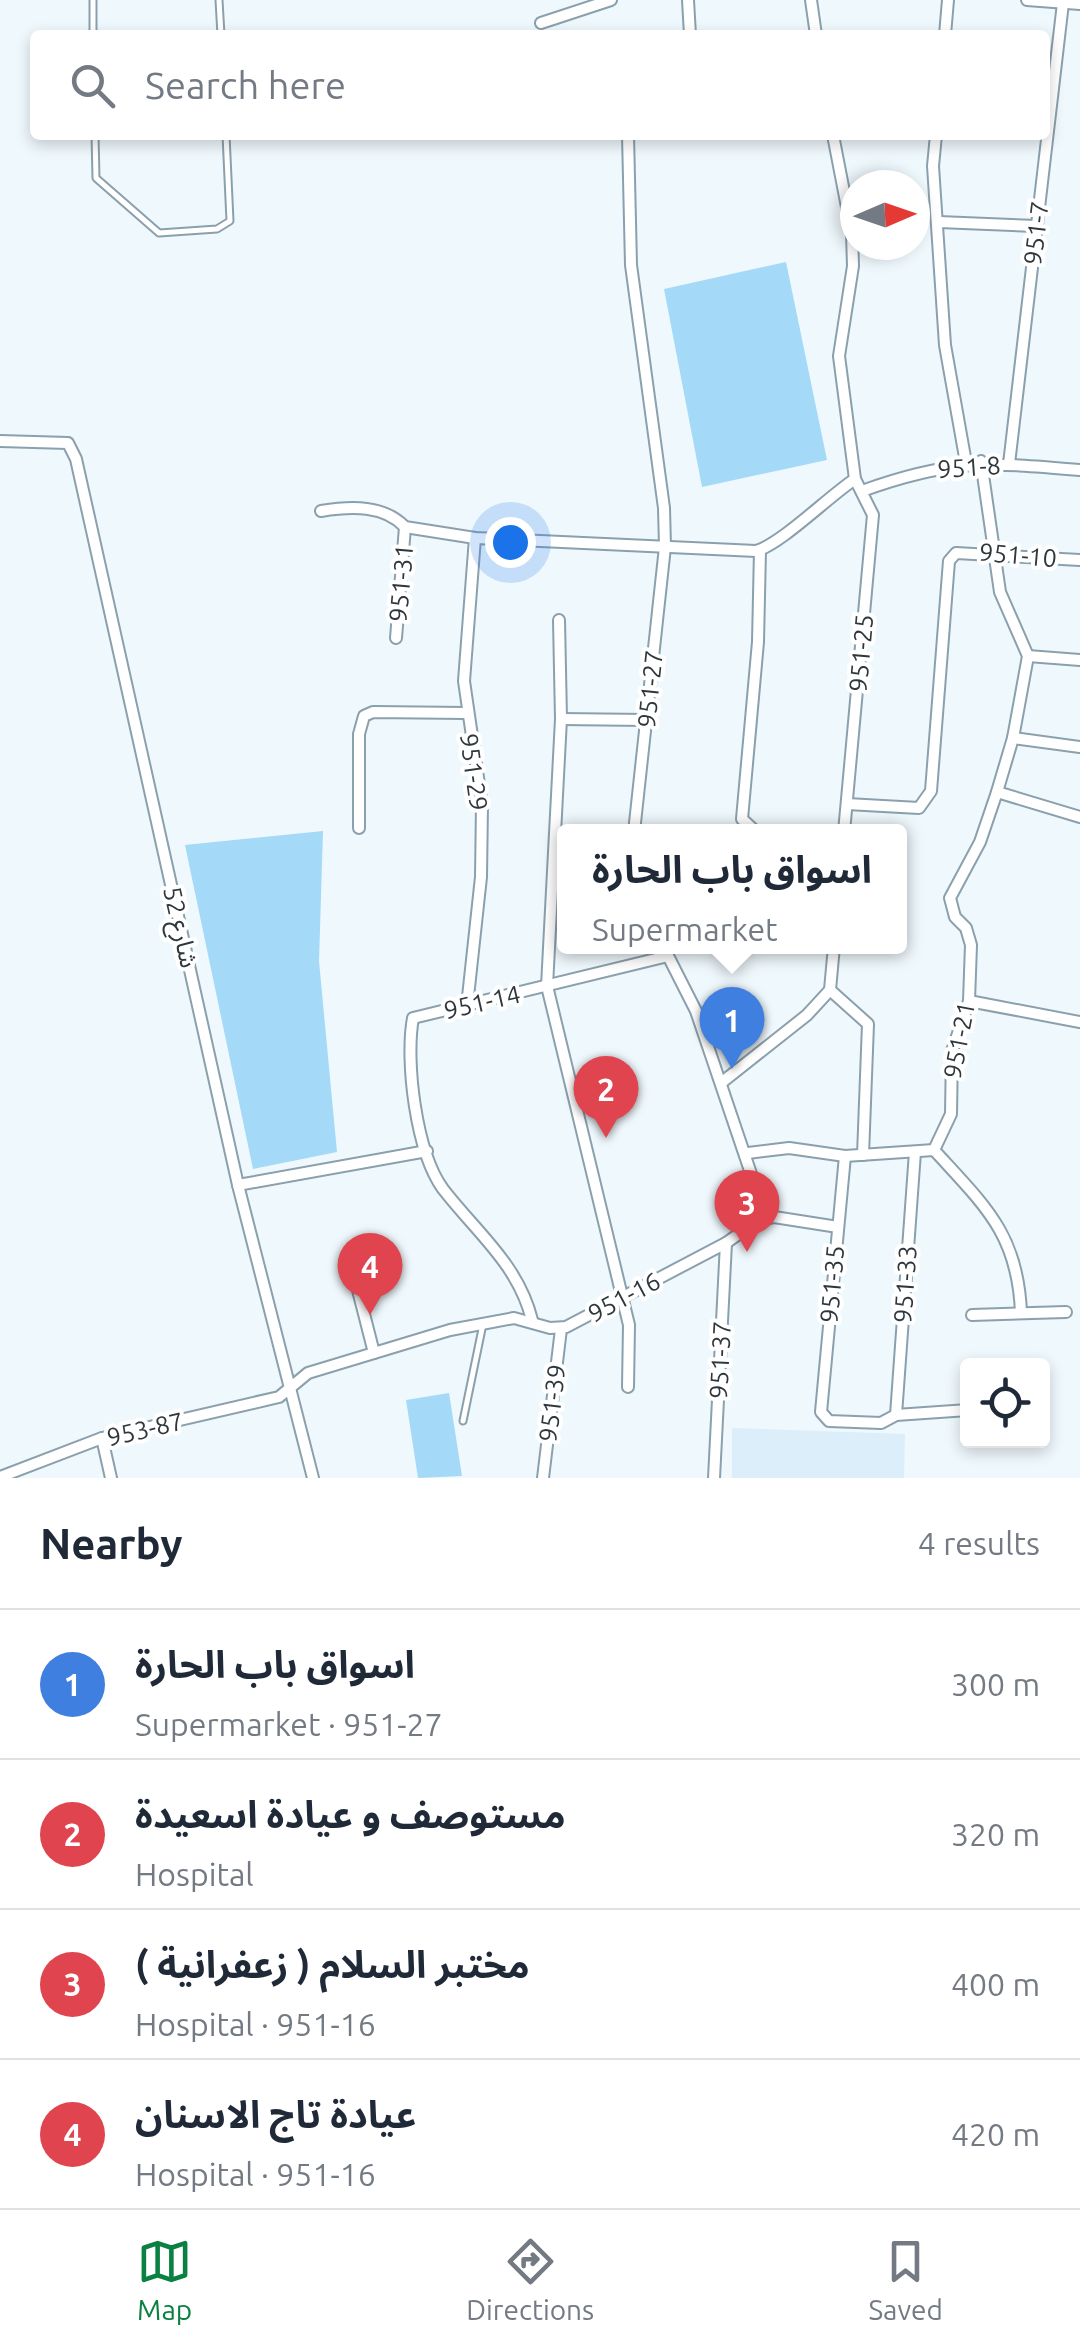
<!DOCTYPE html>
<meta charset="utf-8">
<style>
body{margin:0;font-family:Ubuntu,"Noto Sans Arabic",sans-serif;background:#f2f2f3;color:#1f2937}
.controls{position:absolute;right:30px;bottom:30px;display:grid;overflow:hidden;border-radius:10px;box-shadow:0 5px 15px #0003}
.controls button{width:90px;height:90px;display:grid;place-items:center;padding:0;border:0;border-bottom:2px solid #e0e1e3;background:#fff;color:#1f2937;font:50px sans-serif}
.compass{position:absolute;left:840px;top:170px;width:90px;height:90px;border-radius:50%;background:#fff;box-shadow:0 5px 15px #0003;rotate:88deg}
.you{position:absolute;left:510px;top:542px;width:35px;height:35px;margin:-25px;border:8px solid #fff;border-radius:50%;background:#1a73e8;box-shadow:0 0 0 15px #1a73e833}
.badge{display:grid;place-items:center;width:65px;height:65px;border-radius:50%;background:#0b8043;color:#fff;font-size:32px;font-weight:700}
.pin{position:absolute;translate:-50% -82px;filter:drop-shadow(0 2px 5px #0008)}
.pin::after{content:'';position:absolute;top:52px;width:35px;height:30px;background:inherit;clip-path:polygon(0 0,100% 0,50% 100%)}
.popup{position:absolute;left:557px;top:824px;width:350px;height:130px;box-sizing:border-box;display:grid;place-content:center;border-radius:10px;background:#fff;filter:drop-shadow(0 2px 8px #0005);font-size:32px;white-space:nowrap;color:#747a83}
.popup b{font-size:38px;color:#1f2937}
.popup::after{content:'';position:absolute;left:50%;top:100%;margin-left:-20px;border:20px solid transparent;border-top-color:#fff}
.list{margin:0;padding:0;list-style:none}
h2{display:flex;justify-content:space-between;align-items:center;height:130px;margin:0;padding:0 40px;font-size:42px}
h2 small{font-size:32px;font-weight:400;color:#747a83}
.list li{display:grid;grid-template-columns:65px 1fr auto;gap:30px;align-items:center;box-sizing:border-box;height:150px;padding:0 40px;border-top:2px solid #e0e1e3}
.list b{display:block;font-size:38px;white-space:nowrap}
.list p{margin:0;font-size:32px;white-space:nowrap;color:#747a83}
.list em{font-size:32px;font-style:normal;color:#747a83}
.icon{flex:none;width:55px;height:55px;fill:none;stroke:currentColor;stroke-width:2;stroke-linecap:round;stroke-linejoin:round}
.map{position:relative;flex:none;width:1080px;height:1478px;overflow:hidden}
.search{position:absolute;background:#fff;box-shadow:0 5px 15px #0003;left:30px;right:30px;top:30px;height:110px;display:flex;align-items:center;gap:25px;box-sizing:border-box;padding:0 35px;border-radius:10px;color:#747a83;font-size:38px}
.sheet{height:730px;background:#fff}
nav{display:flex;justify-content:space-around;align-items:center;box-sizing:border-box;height:140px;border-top:2px solid #e0e1e3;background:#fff;font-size:28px;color:#747a83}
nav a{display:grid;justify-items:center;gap:5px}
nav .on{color:#0b8043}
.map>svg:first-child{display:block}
.built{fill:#dceef9}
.green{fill:#a4d9f8}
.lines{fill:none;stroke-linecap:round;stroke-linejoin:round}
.service-casing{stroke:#8ba0ad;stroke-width:9}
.minor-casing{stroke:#8ba0ad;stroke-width:14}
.service{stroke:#fff;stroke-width:5}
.minor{stroke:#fff;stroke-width:10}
.labels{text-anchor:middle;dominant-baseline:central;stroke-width:8;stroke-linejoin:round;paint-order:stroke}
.street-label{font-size:25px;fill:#2e373c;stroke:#fff}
</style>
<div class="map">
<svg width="1080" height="1478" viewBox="0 0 1080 1478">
<rect width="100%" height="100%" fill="#eff8fd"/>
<!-- built -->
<polygon class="built" points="732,1428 905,1434 904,1478 732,1478"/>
<!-- green -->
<g class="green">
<polygon points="786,262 827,460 702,487 664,289"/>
<polygon points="323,831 319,961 337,1152 253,1169 185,845"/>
<polygon points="449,1393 462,1476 418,1478 406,1400"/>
</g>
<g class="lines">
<defs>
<g id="service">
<polyline points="93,0 93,35"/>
<polyline points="219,0 221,35"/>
<polyline points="95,135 96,178 159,233 217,229 230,221 226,135"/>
<polyline points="463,1421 483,1324"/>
</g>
<g id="minor">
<polyline points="688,0 690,35"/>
<polyline points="811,0 816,35"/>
<polyline points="1027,0 1080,4"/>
<polyline points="541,23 611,0"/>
<polyline points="945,35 948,0"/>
<polyline points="628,135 631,265 664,508 665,547 634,832"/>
<polyline points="833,135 852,233 853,266 839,356 855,479 873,515 844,832"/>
<polyline points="936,135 933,166 945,345 966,463"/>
<polyline points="939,222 1037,226"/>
<polyline points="0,441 68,443 76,459 238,1185 313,1478"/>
<polyline points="1009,464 1063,3"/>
<path d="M862,491C950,459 988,462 1080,470"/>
<path d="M321,511C352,506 384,505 405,527L475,538L756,551C781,544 828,497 855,479"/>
<polyline points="559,620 561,719 547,986 629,1325 628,1387"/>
<polyline points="396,638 405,527"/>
<polyline points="1028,656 1080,660"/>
<polyline points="561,719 646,720"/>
<polyline points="1013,738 1080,747"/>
<polyline points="997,792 1080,817"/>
<polyline points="847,804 919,808 931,791 949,561 956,553 1080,560"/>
<polyline points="359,828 359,734 364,716 373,712 465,713"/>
<polyline points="756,832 742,819 758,642 760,550"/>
<polyline points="663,946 696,1011 766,1218"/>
<polyline points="834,946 830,990 868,1024 863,1155"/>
<polyline points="969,1001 1080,1022"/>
<polyline points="467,1006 481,877 482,805 464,681 475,538"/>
<polyline points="721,1083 807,1015 830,990"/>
<polyline points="934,1150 951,1114 952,1051 969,1001 971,945 966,928 955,917 950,898 980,842 997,792 1013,738 1028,656 1000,592 981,461"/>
<path d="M934,1150C985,1206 1018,1234 1021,1313"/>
<polyline points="748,1153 789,1148 845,1156 934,1150"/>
<polyline points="845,1156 821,1412 829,1421 881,1423 896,1415 968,1410"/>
<polyline points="238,1185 427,1151"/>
<polyline points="349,1255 374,1353"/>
<polyline points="972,1315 1066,1312"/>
<path d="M532,1320C518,1264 477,1233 443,1189C416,1152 405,1061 413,1018L668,956"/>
<polyline points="896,1415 915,1152"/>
<polyline points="102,1438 111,1478"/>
<polyline points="0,1477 102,1438 279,1397 308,1373 450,1330 514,1318 550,1328 566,1327 726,1243 757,1221 774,1217 838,1227"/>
<polyline points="543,1478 561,1329"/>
<polyline points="714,1478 726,1243"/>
</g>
</defs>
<!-- service casing -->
<use href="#service" class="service-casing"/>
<!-- minor casing -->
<use href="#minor" class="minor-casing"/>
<!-- service -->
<use href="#service" class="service"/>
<!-- minor -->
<use href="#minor" class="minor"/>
</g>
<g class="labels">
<!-- street labels -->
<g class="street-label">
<text transform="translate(1036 233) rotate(-83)">951-7</text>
<text transform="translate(969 467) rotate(-4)">951-8</text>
<text transform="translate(1018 555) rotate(5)">951-10</text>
<text transform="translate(401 583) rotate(-85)">951-31</text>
<text transform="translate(861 653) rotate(-85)">951-25</text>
<text transform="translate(650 689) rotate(-84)">951-27</text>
<text transform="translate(474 772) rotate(82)">951-29</text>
<text transform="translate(181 927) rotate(77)">شارع 52</text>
<text transform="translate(482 1002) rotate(-13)">951-14</text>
<text transform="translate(959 1040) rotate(-79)">951-21</text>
<text transform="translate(832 1284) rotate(-85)">951-35</text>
<text transform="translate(905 1284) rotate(-86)">951-33</text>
<text transform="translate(624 1297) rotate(-28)">951-16</text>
<text transform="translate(720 1360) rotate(-87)">951-37</text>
<text transform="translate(552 1403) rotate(-83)">951-39</text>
<text transform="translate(145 1429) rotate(-13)">953-87</text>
</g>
</g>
</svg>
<div class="controls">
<button><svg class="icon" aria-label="locate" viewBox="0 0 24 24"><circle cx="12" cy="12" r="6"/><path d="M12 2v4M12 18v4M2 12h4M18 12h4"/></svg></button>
</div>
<svg class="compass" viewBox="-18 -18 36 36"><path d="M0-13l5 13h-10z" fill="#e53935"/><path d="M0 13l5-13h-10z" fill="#747a83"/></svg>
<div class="you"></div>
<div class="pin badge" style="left:732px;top:1069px;background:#3f7fe0">1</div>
<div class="popup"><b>اسواق باب الحارة</b>Supermarket</div>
<div class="pin badge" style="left:606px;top:1138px;background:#e0444e">2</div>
<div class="pin badge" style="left:747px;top:1252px;background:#e0444e">3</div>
<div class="pin badge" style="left:370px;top:1315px;background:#e0444e">4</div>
<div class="search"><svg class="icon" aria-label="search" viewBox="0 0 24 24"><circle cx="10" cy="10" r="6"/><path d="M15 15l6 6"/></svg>Search here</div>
</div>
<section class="sheet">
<h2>Nearby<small>4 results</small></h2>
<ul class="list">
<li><span class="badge" style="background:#3f7fe0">1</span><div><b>اسواق باب الحارة</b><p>Supermarket · 951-27</p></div><em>300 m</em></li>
<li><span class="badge" style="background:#e0444e">2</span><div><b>مستوصف و عيادة اسعيدة</b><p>Hospital</p></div><em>320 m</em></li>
<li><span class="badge" style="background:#e0444e">3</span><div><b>مختبر السلام ( زعفرانية )</b><p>Hospital · 951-16</p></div><em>400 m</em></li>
<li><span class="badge" style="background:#e0444e">4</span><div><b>عيادة تاج الاسنان</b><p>Hospital · 951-16</p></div><em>420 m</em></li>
</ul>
</section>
<nav>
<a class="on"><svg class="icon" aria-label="map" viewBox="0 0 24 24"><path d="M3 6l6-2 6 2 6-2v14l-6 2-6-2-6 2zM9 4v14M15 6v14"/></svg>Map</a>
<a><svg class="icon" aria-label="directions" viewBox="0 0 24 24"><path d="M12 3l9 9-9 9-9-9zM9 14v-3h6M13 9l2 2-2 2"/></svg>Directions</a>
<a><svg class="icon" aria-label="saved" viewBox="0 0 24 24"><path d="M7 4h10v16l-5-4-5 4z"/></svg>Saved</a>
</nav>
